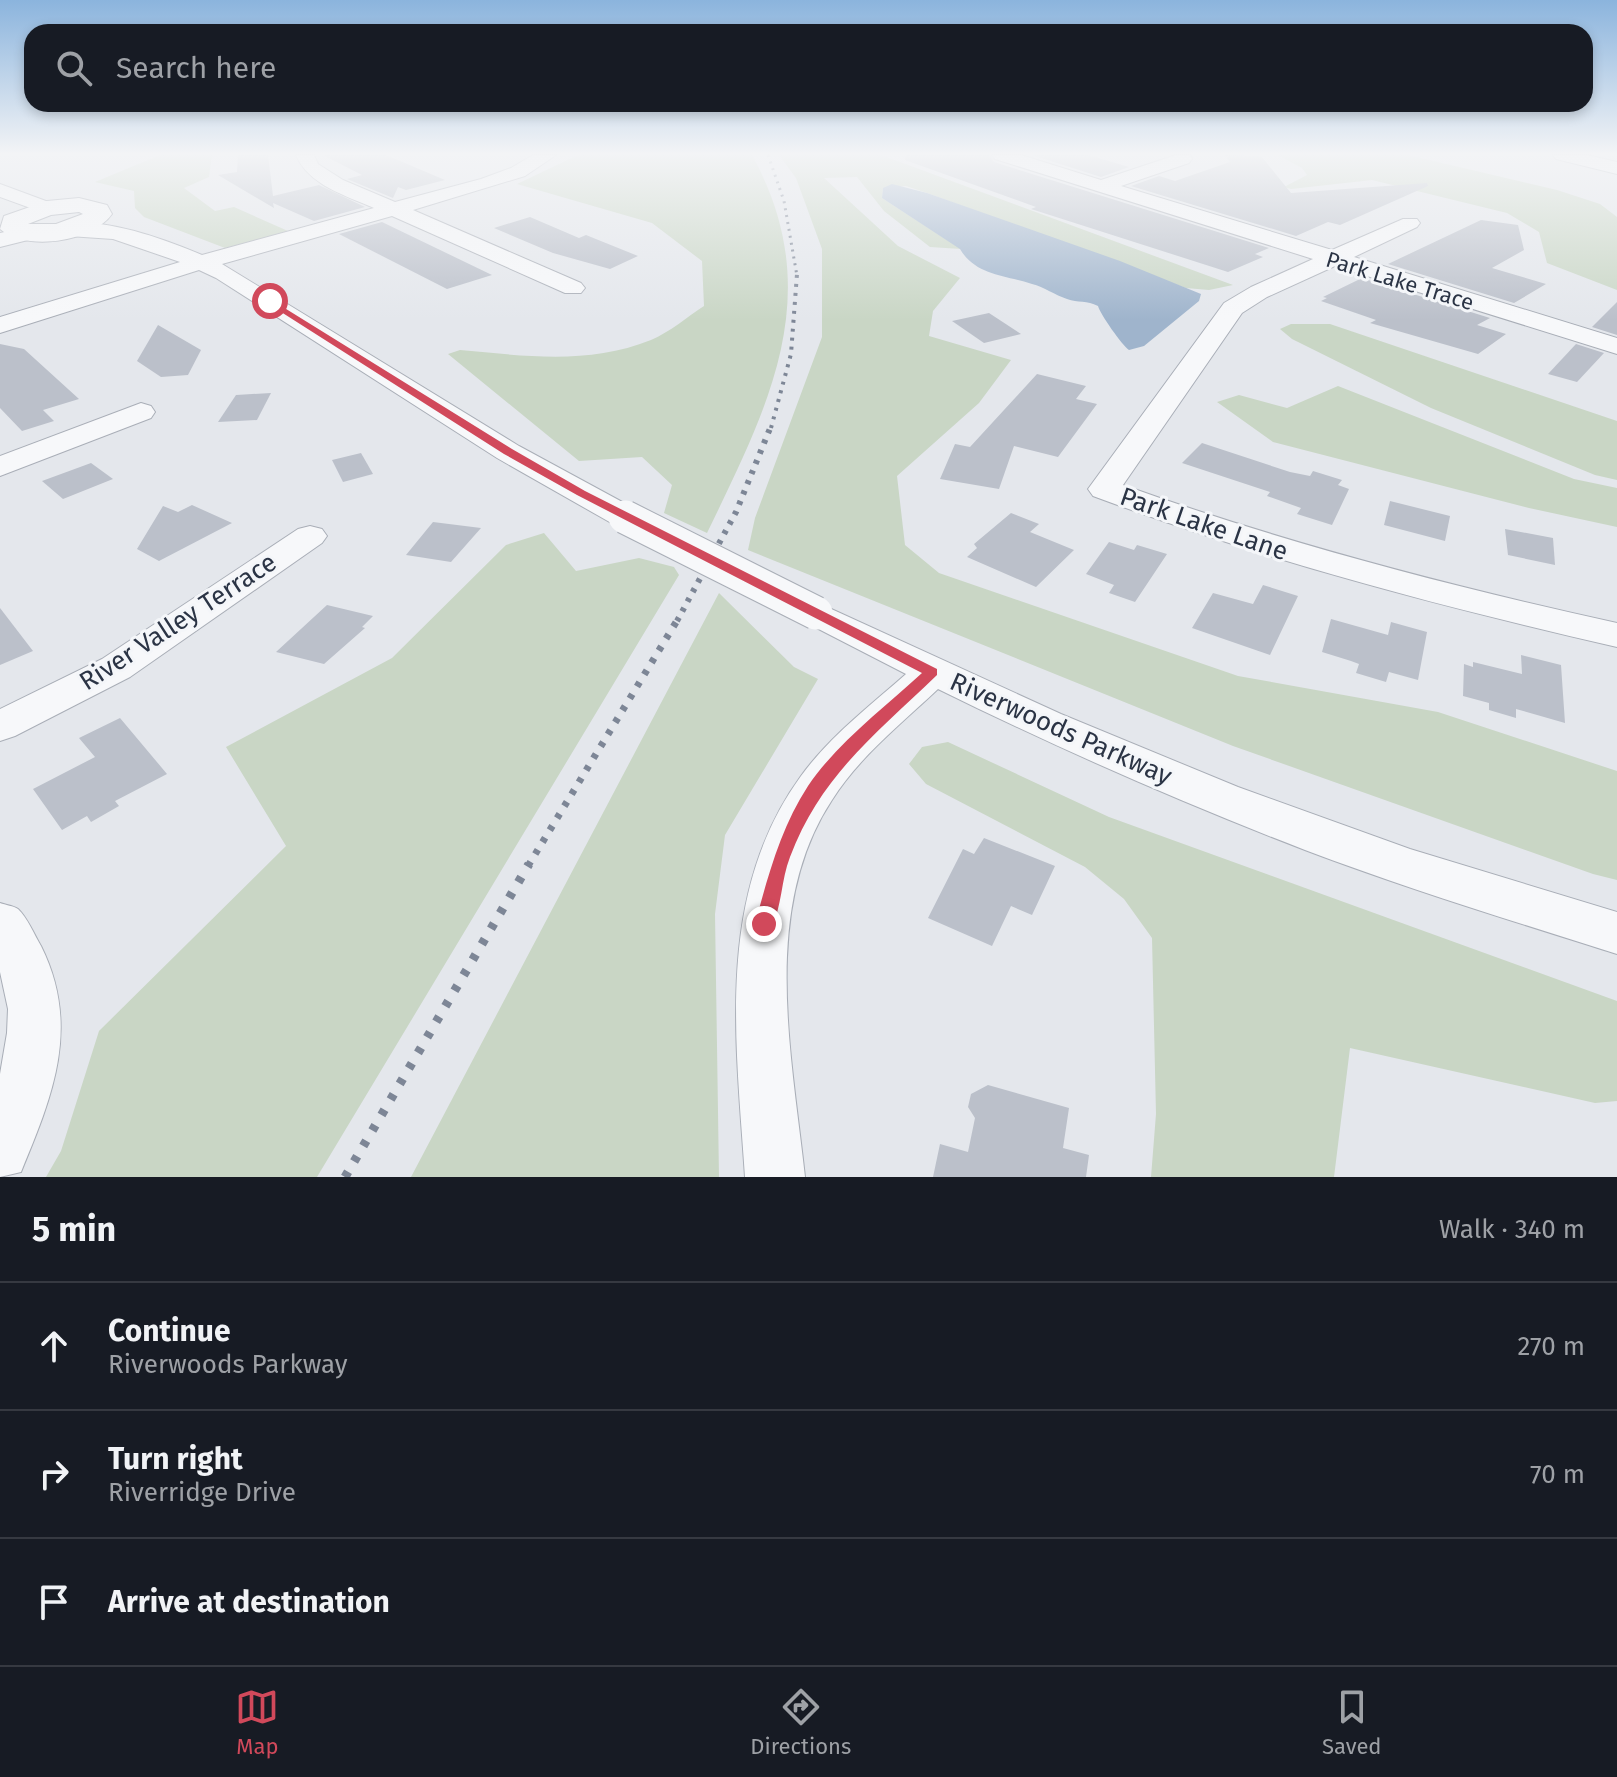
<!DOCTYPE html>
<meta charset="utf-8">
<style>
body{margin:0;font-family:"Fira Sans",sans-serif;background:#242831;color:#f1f3f6}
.stop{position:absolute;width:24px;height:24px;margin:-18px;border:6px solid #d1495b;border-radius:50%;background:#fff}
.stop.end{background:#d1495b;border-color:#fff;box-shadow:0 2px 8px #0008}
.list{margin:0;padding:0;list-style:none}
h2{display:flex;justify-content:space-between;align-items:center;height:104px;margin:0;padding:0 32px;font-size:34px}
h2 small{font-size:26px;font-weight:400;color:#9ea1a6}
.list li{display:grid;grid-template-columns:52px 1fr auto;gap:24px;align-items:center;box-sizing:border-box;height:128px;padding:0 32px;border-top:2px solid #363941}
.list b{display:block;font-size:30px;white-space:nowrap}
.list p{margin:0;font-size:26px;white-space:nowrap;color:#9ea1a6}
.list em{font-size:26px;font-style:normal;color:#9ea1a6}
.icon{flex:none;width:44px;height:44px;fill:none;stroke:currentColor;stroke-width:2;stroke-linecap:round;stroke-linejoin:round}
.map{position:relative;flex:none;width:1617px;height:1177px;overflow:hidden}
.search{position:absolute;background:#171b24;box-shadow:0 4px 12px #0003;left:24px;right:24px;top:24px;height:88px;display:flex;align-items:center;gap:20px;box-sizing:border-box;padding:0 28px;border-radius:24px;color:#9ea1a6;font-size:30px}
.sheet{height:488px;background:#171b24}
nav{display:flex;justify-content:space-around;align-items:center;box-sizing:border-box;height:112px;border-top:2px solid #363941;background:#171b24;font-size:22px;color:#9ea1a6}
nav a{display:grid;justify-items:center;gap:4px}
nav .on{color:#d1495b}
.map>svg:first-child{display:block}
.green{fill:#c9d6c5}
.water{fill:#9fb4cc}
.building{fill:#bbc0ca}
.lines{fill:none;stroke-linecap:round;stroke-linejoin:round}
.minor-casing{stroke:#a9aeb7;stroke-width:2}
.tertiary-casing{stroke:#a9aeb7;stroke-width:2}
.minor{fill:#f7f8fa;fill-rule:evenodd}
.tertiary{fill:#f7f8fa;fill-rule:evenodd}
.rail-far4{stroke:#7d8696;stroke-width:3;stroke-dasharray:2 5;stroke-linecap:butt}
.rail-far3{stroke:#7d8696;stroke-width:4;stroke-dasharray:3 6;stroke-linecap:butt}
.rail-far2{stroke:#7d8696;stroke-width:6;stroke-dasharray:4 7;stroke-linecap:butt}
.rail-far1{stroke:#7d8696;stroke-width:7;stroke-dasharray:5 9;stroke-linecap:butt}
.rail{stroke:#7d8696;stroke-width:9;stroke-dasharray:6 12;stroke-linecap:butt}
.minor-bridge-casing{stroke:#a9aeb7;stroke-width:35;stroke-linecap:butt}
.minor-bridge{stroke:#f7f8fa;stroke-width:33}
.route{fill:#d1495b}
.labels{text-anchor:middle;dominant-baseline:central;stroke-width:6;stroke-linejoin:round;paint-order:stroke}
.far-street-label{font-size:22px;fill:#2b3445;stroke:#f4f6f9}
.street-label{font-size:26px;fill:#2b3445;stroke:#f4f6f9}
</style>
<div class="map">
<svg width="1617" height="1177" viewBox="0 0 1617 1177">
<rect width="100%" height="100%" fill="#e4e7ec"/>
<!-- green -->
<g class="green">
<polygon points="160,155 212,155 209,177 184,188 215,211 234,207 288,231 225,248 144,217 135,208 134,191 95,182"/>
<path d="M578,155H752C828,293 769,405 707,533L664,513L672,485L642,457L579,461L448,354L460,350C526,356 589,365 651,340C670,332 687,317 704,306L702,261L652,223L517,184Z"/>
<polygon points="779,155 881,155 1233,285 1209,290 1186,288 927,193 906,186 883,188 882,198 961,249 930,247 884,211 857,177 824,178 898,246 960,278 933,311 929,336 1011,360 979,403 897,476 905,545 939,573 1238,676 1438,712 1617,771 1617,880 1593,874 1233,746 748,550 755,518 822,337 822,249 796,178"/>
<polygon points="1278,155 1408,155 1557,190 1600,204 1617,217 1617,290 1547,263 1539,232 1507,213 1372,180 1291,189 1284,187 1307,175 1302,168"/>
<polygon points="1291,324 1330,324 1617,421 1617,480 1595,475 1431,408 1292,339 1280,329"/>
<polygon points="1338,386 1574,479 1617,488 1617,527 1529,508 1273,442 1217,402 1239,395 1287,408"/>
<polygon points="544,533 576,571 639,558 674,567 679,575 317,1177 46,1177 61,1151 99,1031 286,846 226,747 392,658 506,545"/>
<polygon points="719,593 794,667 818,679 725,835 715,914 719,1177 411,1177"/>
<polygon points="948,742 1109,817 1617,1001 1617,1101 1595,1103 1350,1048 1334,1177 1151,1177 1156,1114 1152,938 1124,899 1085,867 926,784 909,764 922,747"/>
</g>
<!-- water -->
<path class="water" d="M892,184L927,193L1120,261L1201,294L1199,301L1144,346L1129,350C1122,345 1100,314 1098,306C1087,300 1078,303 1067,299C1055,295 1044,287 1032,284C1006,275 976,276 960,249L882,198L883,188Z"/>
<!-- building -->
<g class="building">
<polygon points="238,155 268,155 273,196 319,185 365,207 314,221 273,203 274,208 218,175 237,172"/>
<polygon points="323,155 386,155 445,180 406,190 398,187 393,198 347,179 362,175"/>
<polygon points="906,155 989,155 994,162 1269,248 1255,254 1263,257 1228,272 1031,209 1036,207 905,160"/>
<polygon points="1032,155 1088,155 1129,167 1101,177"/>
<polygon points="1225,155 1261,156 1291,193 1427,183 1428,186 1340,225 1328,222 1296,236 1131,186 1159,176 1175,181 1230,162"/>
<polygon points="530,217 579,238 586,235 638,256 610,269 553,253 494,228"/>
<polygon points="1481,220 1518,225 1524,250 1492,268 1546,284 1514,303 1388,264"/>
<polygon points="382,222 492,275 447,289 339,234"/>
<polygon points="1362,278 1490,318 1477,325 1506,334 1478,354 1370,323 1376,320 1321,301 1327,298 1323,297"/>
<polygon points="1617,302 1617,335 1592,327"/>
<polygon points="989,313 1021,334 984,343 952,321"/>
<polygon points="158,325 201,350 188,375 161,377 137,361"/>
<polygon points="0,344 24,349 79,399 43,410 54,421 22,431 0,408"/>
<polygon points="1576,344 1604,353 1577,382 1548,374"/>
<polygon points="1037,374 1086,386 1076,399 1097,404 1058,457 1014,446 999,489 940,479 955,444 970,447"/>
<polygon points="271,393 257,420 218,422 236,395"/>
<polygon points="1202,443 1290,472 1310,476 1313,471 1342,480 1338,485 1349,489 1332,525 1297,514 1301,508 1267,496 1270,492 1182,463"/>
<polygon points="361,453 373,474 343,482 332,460"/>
<polygon points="91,463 113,479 63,499 42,481"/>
<polygon points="1390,501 1450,516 1445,541 1384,525"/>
<polygon points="192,505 232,523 159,561 137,549 163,506 178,512"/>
<polygon points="1011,513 1039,524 1030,532 1074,550 1036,587 967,557 977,548 974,544"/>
<polygon points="433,522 481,528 451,562 406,555"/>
<polygon points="1505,529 1553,538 1555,565 1508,555"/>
<polygon points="1109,542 1134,550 1137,545 1167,554 1135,602 1109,593 1114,585 1086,574"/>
<polygon points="1263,585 1298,596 1270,655 1192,628 1213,593 1253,604"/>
<polygon points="327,605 373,616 362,627 365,628 324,664 276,652"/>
<polygon points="0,608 33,651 0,665"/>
<polygon points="1331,619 1388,635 1391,622 1427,632 1418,680 1389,672 1386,682 1356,673 1359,664 1351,661 1322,652"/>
<polygon points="1521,655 1561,665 1565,723 1516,709 1516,718 1489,710 1489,703 1463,696 1464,664 1473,667 1473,662 1522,674"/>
<polygon points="120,718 167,774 115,801 119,806 91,822 87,816 62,830 33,789 95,757 79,738"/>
<polygon points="984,838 1055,866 1032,915 1011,906 992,946 928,918 963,849 974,854"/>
<polygon points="988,1085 1069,1108 1063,1148 1089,1155 1086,1177 933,1177 940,1144 968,1152 975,1118 968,1107 971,1094"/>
</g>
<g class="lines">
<defs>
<g id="minor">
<path d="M296,155H314L318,164L343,180L395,202L481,179L511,168L533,155H556L525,176L413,210L581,283L585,288L581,293H565L392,216L222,264L519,446L637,510L642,517L637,524L625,527L613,524L497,458L216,278L199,270L0,333V317L180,262L113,239L54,235L51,230L54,225C98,215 162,238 202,255L374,208C347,196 308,185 296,155Z"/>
<path d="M992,155H1021L1101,180L1176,155H1190L1192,159L1189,163L1121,186L1332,250L1403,219H1417L1420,223L1417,227L1354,257L1617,338V354L1335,266L1267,297L1242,313L1123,485C1284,543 1449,586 1617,623V647C1439,606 1264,560 1093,496L1088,489L1224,303L1251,287L1313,259L995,159Z"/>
<polygon points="1553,155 1587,155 1617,162 1617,174 1556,159"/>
<polygon points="0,184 54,204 57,208 47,214 0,197"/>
<polygon points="32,226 40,227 43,232 40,237 0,247 0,233"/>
<polygon points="141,403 151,406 155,412 151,418 0,476 0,456"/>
<polygon points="310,526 322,529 327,536 322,543 130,677 15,736 0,741 0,709 102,659 298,529"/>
<path d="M816,602L1061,714L1238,787L1410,849L1617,912V954C1513,921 1408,889 1305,850C1180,802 1058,748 938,689C901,724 859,757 832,800C760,909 792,1056 805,1177H745C736,1040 715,894 801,776C830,736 870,706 906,674L803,621L797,613L803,605Z"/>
<path d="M0,903C5,905 14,906 18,909C27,917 35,936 41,946C81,1026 53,1095 21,1172L0,1177V1074L7,1033L8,1009L0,972Z"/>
</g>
<path id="tertiary" d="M79,198L107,205L112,214C92,242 26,252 0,229L4,216L47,201ZM79,212L83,214L56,224H28L51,215Z"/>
</defs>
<!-- minor casing -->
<use href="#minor" class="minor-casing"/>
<!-- tertiary casing -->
<use href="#tertiary" class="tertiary-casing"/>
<!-- minor -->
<use href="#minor" class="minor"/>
<!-- tertiary -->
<use href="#tertiary" class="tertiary"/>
<!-- rail-far4 -->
<polyline class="rail-far4" points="768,155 784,201 797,276"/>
<!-- rail-far3 -->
<polyline class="rail-far3" points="771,428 791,354 797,274"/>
<!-- rail-far2 -->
<polyline class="rail-far2" points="677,621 736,512 771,426"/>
<!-- rail-far1 -->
<polyline class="rail-far1" points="528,866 678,619"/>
<!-- rail -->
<polyline class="rail" points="345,1177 529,864"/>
<defs>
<polyline id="minor-bridge" points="625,517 816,613"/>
</defs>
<!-- minor-bridge casing -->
<use href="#minor-bridge" class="minor-bridge-casing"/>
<!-- minor-bridge -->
<use href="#minor-bridge" class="minor-bridge"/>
</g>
<!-- sky -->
<linearGradient id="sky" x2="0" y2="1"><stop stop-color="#8bb4dd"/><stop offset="0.48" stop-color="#f3f4f6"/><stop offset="1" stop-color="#f3f4f6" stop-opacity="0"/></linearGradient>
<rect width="1617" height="320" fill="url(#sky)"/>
<!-- route -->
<path class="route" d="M270,299L512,449L585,491L937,669V675C876,734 821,775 790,857C781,880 782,907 771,929L764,931L755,924C768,876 781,827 808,786C837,743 884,708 922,673L577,495L504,454L267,303Z"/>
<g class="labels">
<!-- far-street labels -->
<g class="far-street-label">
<text transform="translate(1400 281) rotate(17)">Park Lake Trace</text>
</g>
<!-- street labels -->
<g class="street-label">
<text transform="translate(1204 524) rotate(19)">Park Lake Lane</text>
<text transform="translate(178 622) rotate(-33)">River Valley Terrace</text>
<text transform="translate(1061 729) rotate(24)">Riverwoods Parkway</text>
</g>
</g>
</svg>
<div class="stop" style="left:270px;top:301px"></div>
<div class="stop end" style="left:764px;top:924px"></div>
<div class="search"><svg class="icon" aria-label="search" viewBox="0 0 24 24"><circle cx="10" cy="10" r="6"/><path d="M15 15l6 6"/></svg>Search here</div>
</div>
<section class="sheet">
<h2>5 min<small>Walk · 340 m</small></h2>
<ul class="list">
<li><svg class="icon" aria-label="ahead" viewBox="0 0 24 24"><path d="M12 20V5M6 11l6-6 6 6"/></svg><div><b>Continue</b><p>Riverwoods Parkway</p></div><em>270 m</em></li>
<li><svg class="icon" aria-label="right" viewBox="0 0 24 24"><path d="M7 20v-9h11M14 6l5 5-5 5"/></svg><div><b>Turn right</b><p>Riverridge Drive</p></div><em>70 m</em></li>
<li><svg class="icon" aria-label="arrive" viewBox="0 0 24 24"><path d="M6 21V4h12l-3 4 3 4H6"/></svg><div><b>Arrive at destination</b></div></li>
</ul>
</section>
<nav>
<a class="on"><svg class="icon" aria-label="map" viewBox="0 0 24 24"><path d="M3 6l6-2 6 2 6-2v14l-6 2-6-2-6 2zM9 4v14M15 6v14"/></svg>Map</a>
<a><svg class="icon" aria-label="directions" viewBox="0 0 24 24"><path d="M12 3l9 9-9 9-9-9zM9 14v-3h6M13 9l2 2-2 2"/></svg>Directions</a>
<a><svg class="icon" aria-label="saved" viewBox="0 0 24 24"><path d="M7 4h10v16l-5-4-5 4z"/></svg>Saved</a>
</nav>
